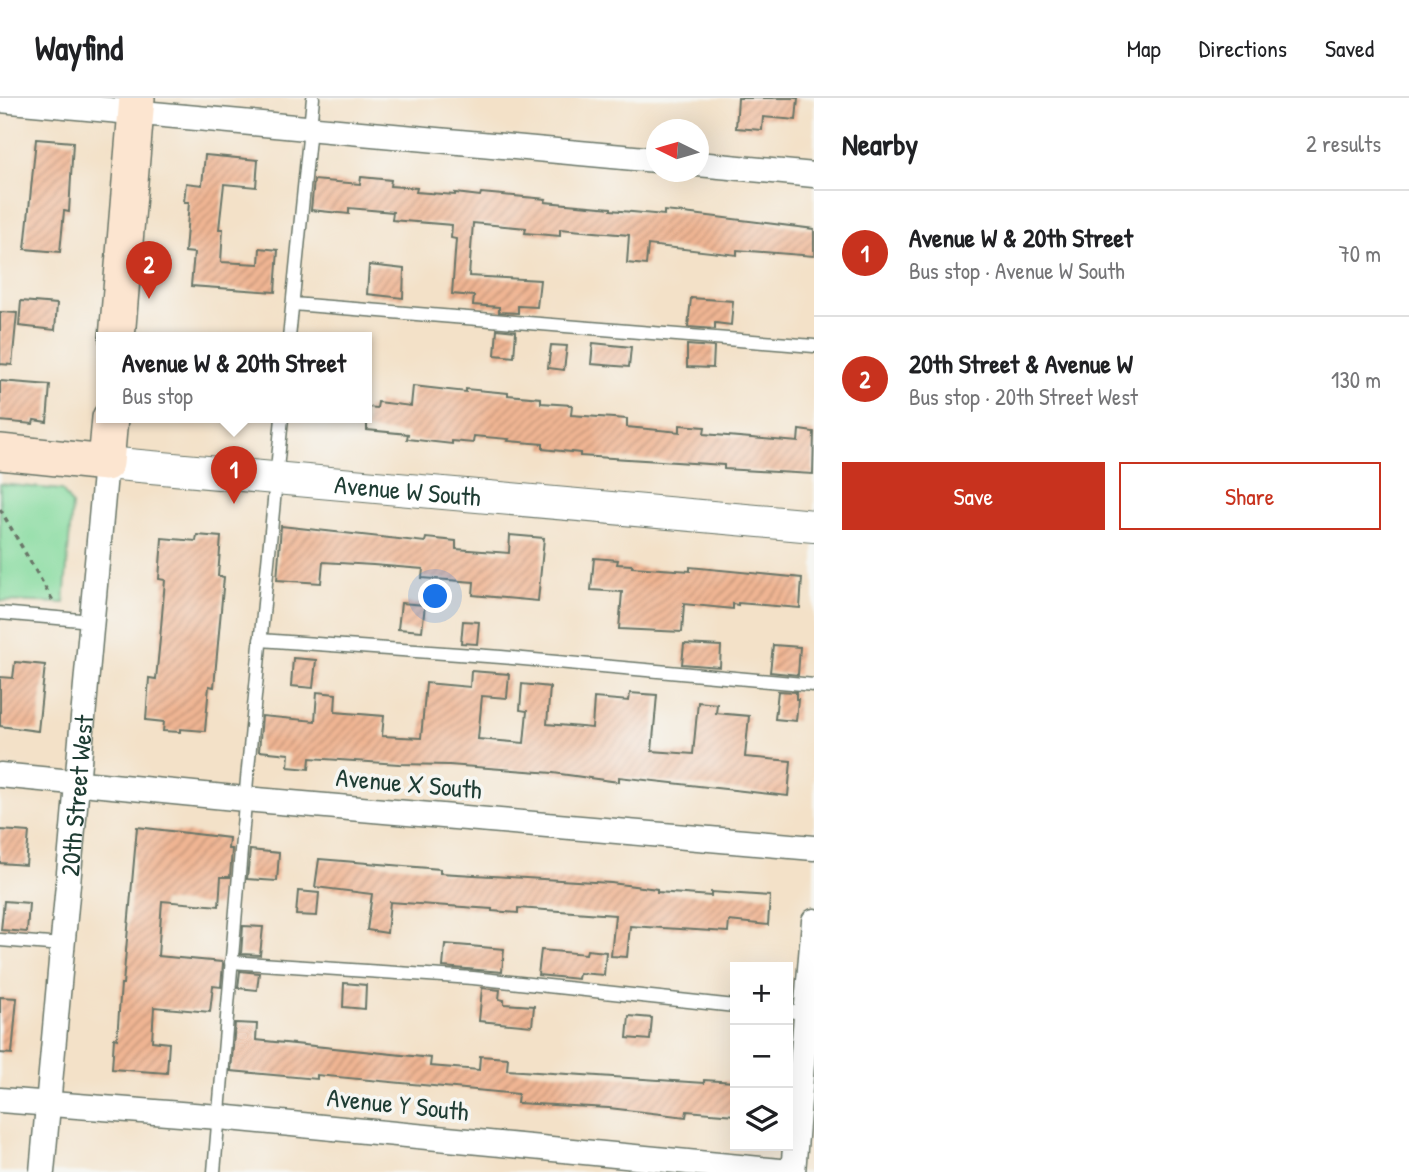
<!DOCTYPE html>
<meta charset="utf-8">
<style>
body{margin:0;font-family:"Patrick Hand",sans-serif;background:#f2f2f2;color:#202124}
.controls{position:absolute;right:21px;bottom:21px;display:grid;overflow:hidden;border-radius:0px;box-shadow:0 7px 28px #0002}
.controls button{width:63px;height:63px;display:grid;place-items:center;padding:0;border:0;border-bottom:2px solid #e0e0e0;background:#fff;color:#202124;font:35px sans-serif}
.compass{position:absolute;left:646px;top:21px;width:63px;height:63px;border-radius:50%;background:#fff;box-shadow:0 7px 28px #0002;rotate:275deg}
.you{position:absolute;left:436px;top:499px;width:24px;height:24px;margin:-18px;border:5px solid #fff;border-radius:50%;background:#1a73e8;box-shadow:0 0 0 10px #1a73e833}
.badge{display:grid;place-items:center;width:46px;height:46px;border-radius:50%;background:#c8321e;color:#fff;font-size:23px;font-weight:700}
.pin{position:absolute;translate:-50% -58px;filter:drop-shadow(0 2px 4px #0008)}
.pin::after{content:'';position:absolute;top:37px;width:24px;height:21px;background:inherit;clip-path:polygon(0 0,100% 0,50% 100%)}
.popup{position:absolute;left:96px;top:234px;width:276px;height:91px;box-sizing:border-box;display:grid;place-content:center;border-radius:0px;background:#fff;filter:drop-shadow(0 2px 5px #0005);font-size:23px;white-space:nowrap;color:#757577}
.popup b{font-size:26px;color:#202124}
.popup::after{content:'';position:absolute;left:50%;top:100%;margin-left:-14px;border:14px solid transparent;border-top-color:#fff}
.list{margin:0;padding:0;list-style:none}
h2{display:flex;justify-content:space-between;align-items:center;height:91px;margin:0;padding:0 28px;font-size:30px}
h2 small{font-size:23px;font-weight:400;color:#757577}
.list li{display:grid;grid-template-columns:46px 1fr auto;gap:21px;align-items:center;box-sizing:border-box;height:126px;padding:0 28px;border-top:2px solid #e0e0e0}
.list b{display:block;font-size:26px;white-space:nowrap}
.list p{margin:0;font-size:23px;white-space:nowrap;color:#757577}
.list em{font-size:23px;font-style:normal;color:#757577}
.actions{display:flex;gap:14px;padding:21px 28px}
.actions a{flex:1;padding:16px 0;border:2px solid #c8321e;border-radius:0px;text-align:center;font-size:24px;color:#c8321e}
.actions .main{background:#c8321e;color:#fff}
.icon{flex:none;width:38px;height:38px;fill:none;stroke:currentColor;stroke-width:2;stroke-linecap:round;stroke-linejoin:round}
.map{position:relative;flex:none;width:814px;height:1074px;overflow:hidden}
header{display:flex;align-items:center;gap:42px;box-sizing:border-box;height:98px;padding:0 35px;background:#fff;border-bottom:2px solid #e0e0e0}
header strong{font-size:33px}
nav{display:flex;gap:38px;margin-inline-start:auto;font-size:24px}
main{display:flex}
aside{flex:1;background:#fff}
.map>svg:first-child{display:block}
.grass{fill:#85da9e;stroke:#528c69;stroke-width:2}
.building{fill:url(#building-hatch)}
.lines{fill:none;stroke-linecap:round;stroke-linejoin:round}
.service-casing{stroke:#697668;stroke-width:15}
.minor-casing{stroke:#697668;stroke-width:27}
.tertiary-casing{stroke:#697668;stroke-width:34}
.secondary-casing{stroke:#697668;stroke-width:38}
.path{stroke:#697668;stroke-width:3.5;stroke-dasharray:5 5;stroke-linecap:butt}
.service{stroke:#fff;stroke-width:12}
.minor{stroke:#fff;stroke-width:24}
.tertiary{stroke:#fff;stroke-width:32}
.secondary{stroke:#fce5d0;stroke-width:35}
.labels{text-anchor:middle;dominant-baseline:central;stroke-width:7;stroke-linejoin:round;paint-order:stroke}
.street-label{font-size:26px;fill:#1f3d34;stroke:#f6f6f2}
</style>
<header>
<strong>Wayfind</strong>
<nav><a>Map</a><a>Directions</a><a>Saved</a></nav>
</header>
<main>
<div class="map">
<svg width="814" height="1074" viewBox="0 0 814 1074">
<defs>
<pattern id="building-hatch" width="6" height="6" patternUnits="userSpaceOnUse" patternTransform="scale(1.75)"><rect width="6" height="6" fill="#f0b593"/><path d="M-1 1l2-2M0 6l6-6M5 7l2-2" fill="none" stroke="#c29479"/></pattern>
</defs>
<rect width="100%" height="100%" fill="#f6f6f2"/>
<filter id="ink" filterUnits="userSpaceOnUse"><feTurbulence type="fractalNoise" baseFrequency=".0143" numOctaves="2"/><feDisplacementMap in="SourceGraphic" scale="14" xChannelSelector="R" yChannelSelector="G"/><feConvolveMatrix kernelMatrix="1 2 1 2 8 2 1 2 1" color-interpolation-filters="sRGB"/></filter>
<filter id="wash" filterUnits="userSpaceOnUse"><feTurbulence type="fractalNoise" baseFrequency=".00686" numOctaves="4" result="noise"/><feDisplacementMap in="SourceGraphic" scale="28" xChannelSelector="R" yChannelSelector="G"/><feGaussianBlur stdDeviation="1.57" result="paint"/><feColorMatrix in="noise" values="0 0 0 0 0 0 0 0 0 0 0 0 0 0 0 0 0 1.4 0 .05"/><feComposite in="paint" operator="in"/></filter>
<g filter="url(#wash)">
<rect width="100%" height="100%" fill="#f3e1c8"/>
<!-- grass -->
<polygon class="grass" points="0,386 62,392 72,407 64,505 0,503"/>
<g id="blocks">
<!-- building -->
<g class="building">
<polygon points="738,0 798,0 796,22 763,19 762,32 736,30"/>
<polygon points="36,41 73,44 69,114 64,113 60,154 25,151"/>
<polygon points="205,57 258,62 256,89 224,86 219,131 223,131 221,164 259,166 260,150 278,152 275,194 191,188 194,155 185,154 189,104 184,104 186,85 202,87"/>
<polygon points="361,79 391,82 390,88 417,90 416,94 455,97 455,95 480,98 481,95 503,97 546,101 545,104 611,110 611,112 664,117 664,113 684,115 814,131 814,158 737,152 737,157 648,147 646,167 627,165 629,137 560,131 560,138 525,135 526,130 473,125 469,178 540,182 537,209 518,208 518,215 499,214 499,209 473,207 474,198 452,196 456,141 451,140 452,127 392,122 393,114 349,110 349,116 311,112 314,82 360,86"/>
<polygon points="369,167 404,171 403,200 367,196"/>
<polygon points="691,200 733,203 731,227 715,225 715,231 688,229"/>
<polygon points="21,203 57,206 55,232 19,228"/>
<polygon points="0,214 17,215 12,267 0,266"/>
<polygon points="497,231 516,233 514,259 495,257"/>
<polygon points="593,245 631,249 629,269 591,266"/>
<polygon points="551,247 567,248 564,272 548,270"/>
<polygon points="687,247 714,249 713,270 687,269"/>
<polygon points="0,283 50,287 47,324 34,322 33,326 0,323"/>
<polygon points="413,288 466,294 466,291 508,295 508,297 541,300 541,305 572,307 571,317 627,321 627,329 680,334 680,327 705,329 704,336 798,344 799,332 814,334 813,376 724,371 724,367 580,358 580,355 543,351 543,346 508,343 509,341 474,338 473,345 452,343 452,346 407,341 408,336 367,332 367,309 377,310 378,304 411,308"/>
<polygon points="281,428 425,444 426,440 456,443 456,451 509,455 510,437 544,440 538,503 473,497 474,484 422,480 423,471 373,467 323,464 321,485 277,482"/>
<polygon points="197,437 221,439 218,478 224,479 214,589 209,588 205,633 180,631 180,634 163,633 164,624 146,622 149,580 156,581 160,541 165,482 159,481 162,440 196,443"/>
<polygon points="594,460 618,462 617,466 632,467 632,469 690,473 690,469 802,480 800,510 738,505 738,507 733,506 733,511 684,506 682,534 619,531 622,494 591,492"/>
<polygon points="401,505 425,507 422,533 398,531"/>
<polygon points="463,523 479,524 477,546 461,545"/>
<polygon points="684,546 721,548 720,569 682,566"/>
<polygon points="773,547 800,549 798,577 770,574"/>
<polygon points="293,560 316,562 313,590 291,588"/>
<polygon points="15,564 45,567 38,633 0,628 0,579 13,580"/>
<polygon points="471,573 509,576 507,600 482,598 478,641 524,645 527,613 520,612 522,586 550,589 547,626 592,630 594,600 629,603 630,595 657,597 652,653 693,656 698,604 717,606 716,615 749,618 745,659 791,663 788,698 619,679 619,684 553,675 449,667 399,666 310,660 309,671 288,669 289,656 259,653 262,618 315,623 317,594 336,596 335,614 384,618 382,638 421,640 426,585 470,589"/>
<polygon points="778,593 796,594 796,601 798,601 796,623 775,621"/>
<polygon points="137,729 229,740 228,751 232,751 230,779 221,779 219,808 162,803 158,858 222,864 223,866 221,889 213,888 210,914 154,909 152,943 169,945 167,975 112,971 114,940 117,941 121,886 123,886"/>
<polygon points="0,732 29,734 26,767 0,765"/>
<polygon points="250,752 279,755 277,783 247,781"/>
<polygon points="319,761 440,771 440,775 611,785 657,791 657,794 711,798 711,794 770,798 768,827 729,823 728,834 630,828 627,859 611,858 615,817 518,810 518,815 492,813 492,811 390,804 387,835 367,832 372,796 315,789"/>
<polygon points="298,793 319,795 317,818 296,817"/>
<polygon points="4,803 29,805 27,834 1,832"/>
<polygon points="243,828 263,829 260,857 241,856"/>
<polygon points="445,846 504,851 502,874 443,869"/>
<polygon points="541,852 586,856 587,852 606,854 604,877 579,875 578,881 538,877"/>
<polygon points="240,873 259,875 257,892 238,890"/>
<polygon points="344,885 366,887 365,911 343,909"/>
<polygon points="482,890 500,892 499,901 504,902 504,906 534,908 532,928 479,923"/>
<polygon points="0,899 17,900 12,956 0,955"/>
<polygon points="629,918 652,920 650,942 627,940"/>
<polygon points="235,925 257,926 256,942 431,960 430,968 479,972 480,958 508,960 507,972 704,985 704,982 735,984 735,1017 687,1013 686,1019 609,1010 517,1005 518,996 317,977 317,981 231,973"/>
</g>
</g>
</g>
<g filter="url(#ink)">
<use href="#blocks" fill-opacity="0" stroke="#697668" stroke-width="2"/>
<g class="lines">
<defs>
<g id="service">
<polyline points="293,206 814,248"/>
<polyline points="289,240 313,0"/>
<polyline points="0,515 92,523"/>
<polyline points="260,542 501,559 814,587"/>
<polyline points="0,842 62,847"/>
<polyline points="231,864 473,880 735,908"/>
<polyline points="788,913 810,916"/>
<polyline points="214,1074 247,681 282,320"/>
</g>
<g id="minor">
<polyline points="0,2 656,62"/>
<polyline points="698,66 814,77"/>
<polyline points="0,677 245,701 814,750"/>
<polyline points="0,1002 219,1019 791,1074"/>
<path id="s1" d="M42,1074L106,365"/>
<polyline points="793,1074 814,823"/>
</g>
<g id="tertiary">
<path id="s2" d="M106,365L814,428"/>
</g>
<g id="secondary">
<polyline points="117,240 137,0"/>
<polyline points="0,354 106,365 110,320"/>
</g>
</defs>
<!-- service casing -->
<use href="#service" class="service-casing"/>
<!-- minor casing -->
<use href="#minor" class="minor-casing"/>
<!-- tertiary casing -->
<use href="#tertiary" class="tertiary-casing"/>
<!-- secondary casing -->
<use href="#secondary" class="secondary-casing"/>
<!-- path -->
<polyline class="path" points="0,411 53,503"/>
<!-- service -->
<use href="#service" class="service"/>
<!-- minor -->
<use href="#minor" class="minor"/>
<!-- tertiary -->
<use href="#tertiary" class="tertiary"/>
<!-- secondary -->
<use href="#secondary" class="secondary"/>
</g>
</g>
<g class="labels">
<!-- street labels -->
<g class="street-label">
<text stroke="none"><textPath href="#s2" startOffset="303">Avenue W South</textPath></text>
<text transform="translate(409 685) rotate(5)">Avenue X South</text>
<text stroke="none"><textPath href="#s1" startOffset="378">20th Street West</textPath></text>
<text transform="translate(398 1006) rotate(6)">Avenue Y South</text>
</g>
</g>
</svg>
<div class="controls">
<button>+</button>
<button>−</button>
<button><svg class="icon" aria-label="layers" viewBox="0 0 24 24"><path d="M12 4l9 5-9 5-9-5zM3 14l9 5 9-5"/></svg></button>
</div>
<svg class="compass" viewBox="-18 -18 36 36"><path d="M0-13l5 13h-10z" fill="#e53935"/><path d="M0 13l5-13h-10z" fill="#757577"/></svg>
<div class="you"></div>
<div class="pin badge" style="left:234px;top:406px">1</div>
<div class="popup"><b>Avenue W &amp; 20th Street</b>Bus stop</div>
<div class="pin badge" style="left:149px;top:201px">2</div>
</div>
<aside>
<h2>Nearby<small>2 results</small></h2>
<ul class="list">
<li><span class="badge">1</span><div><b>Avenue W &amp; 20th Street</b><p>Bus stop · Avenue W South</p></div><em>70 m</em></li>
<li><span class="badge">2</span><div><b>20th Street &amp; Avenue W</b><p>Bus stop · 20th Street West</p></div><em>130 m</em></li>
</ul>
<div class="actions"><a class="main">Save</a><a>Share</a></div>
</aside>
</main>
